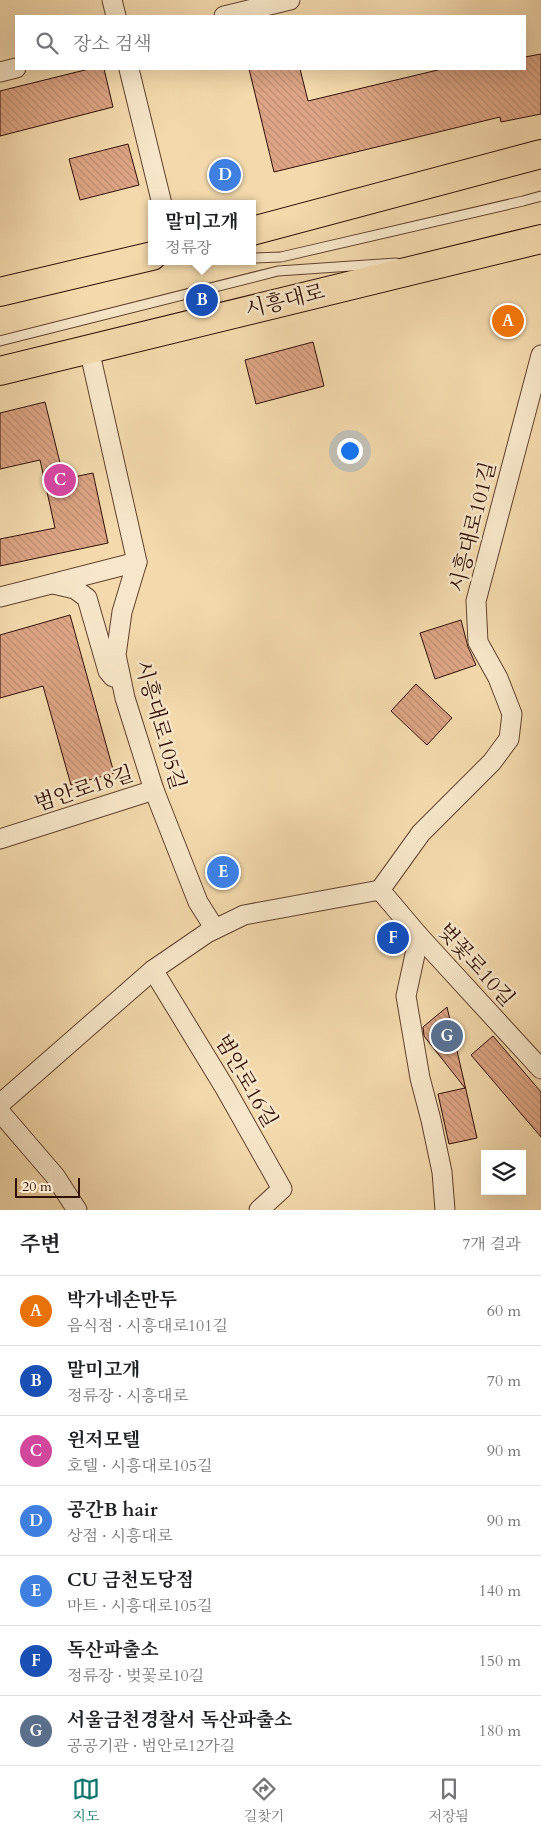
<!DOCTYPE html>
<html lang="ko">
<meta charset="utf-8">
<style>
body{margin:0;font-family:Cardo,"Noto Serif KR",serif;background:#f6f6f6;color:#202124}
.controls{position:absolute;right:15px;bottom:15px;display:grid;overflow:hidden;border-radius:0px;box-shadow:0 5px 20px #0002}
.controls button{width:45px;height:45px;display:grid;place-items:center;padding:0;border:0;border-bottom:1px solid #e0e0e0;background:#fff;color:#202124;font:25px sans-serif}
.scale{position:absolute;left:15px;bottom:12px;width:65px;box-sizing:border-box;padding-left:5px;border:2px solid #300f04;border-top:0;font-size:14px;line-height:18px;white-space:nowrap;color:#300f04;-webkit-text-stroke:4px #f7e6c9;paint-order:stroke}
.you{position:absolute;left:349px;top:450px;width:18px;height:18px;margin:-12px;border:4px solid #fff;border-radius:50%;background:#1a73e8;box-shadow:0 0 0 8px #1a73e833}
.badge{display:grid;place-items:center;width:32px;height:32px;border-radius:50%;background:#0f766e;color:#fff;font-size:16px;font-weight:700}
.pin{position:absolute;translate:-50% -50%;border:2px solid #fff;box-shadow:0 1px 5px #0006}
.popup{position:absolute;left:148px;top:200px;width:108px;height:65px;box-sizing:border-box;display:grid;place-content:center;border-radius:0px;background:#fff;filter:drop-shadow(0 1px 4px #0005);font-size:16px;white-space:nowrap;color:#757577}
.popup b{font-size:19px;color:#202124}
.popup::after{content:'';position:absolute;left:50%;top:100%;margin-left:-10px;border:10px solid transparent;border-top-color:#fff}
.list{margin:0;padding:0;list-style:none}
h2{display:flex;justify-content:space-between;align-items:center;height:65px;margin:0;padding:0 20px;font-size:21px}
h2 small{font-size:16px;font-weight:400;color:#757577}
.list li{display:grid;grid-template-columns:32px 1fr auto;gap:15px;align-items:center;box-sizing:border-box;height:70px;padding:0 20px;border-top:1px solid #e0e0e0}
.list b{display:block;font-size:19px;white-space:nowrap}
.list p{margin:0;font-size:16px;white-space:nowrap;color:#757577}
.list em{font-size:16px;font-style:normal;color:#757577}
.icon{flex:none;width:28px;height:28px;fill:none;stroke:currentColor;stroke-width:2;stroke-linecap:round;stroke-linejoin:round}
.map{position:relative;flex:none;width:541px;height:1210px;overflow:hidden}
.search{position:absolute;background:#fff;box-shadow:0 5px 20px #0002;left:15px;right:15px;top:15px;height:55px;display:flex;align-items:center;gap:12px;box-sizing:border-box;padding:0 18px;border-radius:0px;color:#757577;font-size:19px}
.sheet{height:555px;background:#fff}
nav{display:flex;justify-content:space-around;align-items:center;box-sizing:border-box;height:70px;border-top:1px solid #e0e0e0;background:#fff;font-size:14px;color:#757577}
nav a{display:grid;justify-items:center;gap:2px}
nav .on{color:#0f766e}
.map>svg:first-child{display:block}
.building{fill:url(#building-back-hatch);stroke:#300f04}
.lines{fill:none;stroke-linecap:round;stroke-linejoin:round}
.service-casing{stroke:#61422e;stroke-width:11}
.minor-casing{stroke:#61422e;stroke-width:21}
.primary-casing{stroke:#300f04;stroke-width:30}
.service{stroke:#f7e6c9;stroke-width:9}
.minor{stroke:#f7e6c9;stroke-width:19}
.primary{stroke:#f3d9ac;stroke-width:28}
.labels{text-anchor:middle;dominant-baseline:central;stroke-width:5;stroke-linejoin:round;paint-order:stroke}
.street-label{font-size:21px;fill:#300f04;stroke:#f7e6c9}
</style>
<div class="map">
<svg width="541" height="1210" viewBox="0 0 541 1210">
<defs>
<pattern id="building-back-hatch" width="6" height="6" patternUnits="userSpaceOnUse" patternTransform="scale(1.25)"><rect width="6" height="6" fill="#dda585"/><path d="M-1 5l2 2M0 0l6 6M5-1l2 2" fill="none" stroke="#be8d71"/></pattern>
</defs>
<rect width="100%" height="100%" fill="#f3d9ac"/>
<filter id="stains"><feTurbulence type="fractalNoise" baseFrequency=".004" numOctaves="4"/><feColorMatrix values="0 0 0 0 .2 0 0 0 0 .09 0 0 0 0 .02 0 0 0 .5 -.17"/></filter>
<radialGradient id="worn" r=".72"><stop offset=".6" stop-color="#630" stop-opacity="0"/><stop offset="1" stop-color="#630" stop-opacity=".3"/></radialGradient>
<!-- building -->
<g class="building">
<polygon points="541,54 541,114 501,122 500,117 274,172 249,69 300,69 308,101 442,69 525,69 525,57"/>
<polygon points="89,69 104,69 113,107 0,136 0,91"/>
<polygon points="128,144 139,185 80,200 69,159"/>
<polygon points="313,342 324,386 256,404 245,360"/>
<polygon points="45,402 64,479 93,473 108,543 0,566 0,539 55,528 40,460 0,469 0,413"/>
<polygon points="70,615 114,773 71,785 43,686 0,698 0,635"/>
<polygon points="461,620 468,647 476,665 435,679 420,633"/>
<polygon points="416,684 452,718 427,745 391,711"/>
<polygon points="447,1007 477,1138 449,1144 438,1094 465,1088 424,1036 423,1027"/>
<polygon points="493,1036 541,1092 541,1137 471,1055"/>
</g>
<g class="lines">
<defs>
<g id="service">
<polyline points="252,258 281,257 523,201 541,196"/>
<polyline points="0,341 278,271 396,263"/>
</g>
<g id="minor">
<polyline points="112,0 116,16"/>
<polyline points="224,16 290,0"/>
<polyline points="129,69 162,204"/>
<polyline points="0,72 16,68"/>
<polyline points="89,349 137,562 122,612 116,655 125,698 154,790 198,902 215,929"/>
<polyline points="53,584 75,589 87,598 108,671 113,677"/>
<polyline points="0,597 137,562"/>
<polyline points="0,839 154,790"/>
<polyline points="380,890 421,833 492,762 509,739 512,714 498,678 478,642 476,601 541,355"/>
<polyline points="380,890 419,936 541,1069"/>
<polyline points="419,936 406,996 420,1078 431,1120 442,1172 445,1210"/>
<polyline points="153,970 225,1088 282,1189 259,1210"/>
<polyline points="0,1104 153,970 207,933 244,915 380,890"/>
<polyline points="0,1112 55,1176 77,1210"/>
</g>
<g id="primary">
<polyline points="252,231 541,154"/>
<polyline points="0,292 152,256"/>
<polyline points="0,371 541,239"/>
</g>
</defs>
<!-- service casing -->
<use href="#service" class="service-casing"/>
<!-- minor casing -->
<use href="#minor" class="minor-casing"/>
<!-- primary casing -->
<use href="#primary" class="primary-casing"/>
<!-- service -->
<use href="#service" class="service"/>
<!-- minor -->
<use href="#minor" class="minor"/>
<!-- primary -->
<use href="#primary" class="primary"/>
</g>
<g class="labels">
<!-- street labels -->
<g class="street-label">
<text transform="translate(285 301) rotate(-14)">시흥대로</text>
<text transform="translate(473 527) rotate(-76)">시흥대로101길</text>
<text transform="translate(160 725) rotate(74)">시흥대로105길</text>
<text transform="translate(84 789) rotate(-18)">범안로18길</text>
<text transform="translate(476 965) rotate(48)">벚꽃로10길</text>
<text transform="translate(246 1081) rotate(60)">범안로16길</text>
</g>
</g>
<rect width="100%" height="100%" filter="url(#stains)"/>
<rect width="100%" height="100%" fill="url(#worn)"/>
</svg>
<div class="controls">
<button><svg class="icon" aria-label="layers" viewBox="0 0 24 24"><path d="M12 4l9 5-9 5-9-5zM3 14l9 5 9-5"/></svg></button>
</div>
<div class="scale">20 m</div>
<div class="you"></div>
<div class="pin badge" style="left:508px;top:321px;background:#e8710a">A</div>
<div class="pin badge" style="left:202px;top:300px;background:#1a4fb4">B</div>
<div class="popup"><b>말미고개</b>정류장</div>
<div class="pin badge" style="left:60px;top:480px;background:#d1479c">C</div>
<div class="pin badge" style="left:225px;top:175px;background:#3f7fe0">D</div>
<div class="pin badge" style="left:223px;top:872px;background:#3f7fe0">E</div>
<div class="pin badge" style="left:393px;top:938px;background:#1a4fb4">F</div>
<div class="pin badge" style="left:447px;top:1036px;background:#5c6f8a">G</div>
<div class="search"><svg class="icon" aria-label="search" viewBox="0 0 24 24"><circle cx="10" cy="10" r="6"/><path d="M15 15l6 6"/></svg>장소 검색</div>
</div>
<section class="sheet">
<h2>주변<small>7개 결과</small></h2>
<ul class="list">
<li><span class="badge" style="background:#e8710a">A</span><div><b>박가네손만두</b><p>음식점 · 시흥대로101길</p></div><em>60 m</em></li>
<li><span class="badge" style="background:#1a4fb4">B</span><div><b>말미고개</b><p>정류장 · 시흥대로</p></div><em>70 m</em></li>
<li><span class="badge" style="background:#d1479c">C</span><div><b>윈저모텔</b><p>호텔 · 시흥대로105길</p></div><em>90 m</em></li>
<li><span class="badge" style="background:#3f7fe0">D</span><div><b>공간B hair</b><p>상점 · 시흥대로</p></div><em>90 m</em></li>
<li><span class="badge" style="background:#3f7fe0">E</span><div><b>CU 금천도당점</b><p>마트 · 시흥대로105길</p></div><em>140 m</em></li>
<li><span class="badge" style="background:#1a4fb4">F</span><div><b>독산파출소</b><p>정류장 · 벚꽃로10길</p></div><em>150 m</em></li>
<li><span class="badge" style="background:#5c6f8a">G</span><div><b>서울금천경찰서 독산파출소</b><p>공공기관 · 범안로12가길</p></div><em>180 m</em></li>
</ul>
</section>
<nav>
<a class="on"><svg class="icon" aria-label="map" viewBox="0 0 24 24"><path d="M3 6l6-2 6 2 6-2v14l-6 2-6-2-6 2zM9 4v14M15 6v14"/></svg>지도</a>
<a><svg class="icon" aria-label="directions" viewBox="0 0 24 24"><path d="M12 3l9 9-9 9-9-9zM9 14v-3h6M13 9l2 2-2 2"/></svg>길찾기</a>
<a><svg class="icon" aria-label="saved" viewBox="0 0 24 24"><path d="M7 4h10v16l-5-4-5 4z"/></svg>저장됨</a>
</nav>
